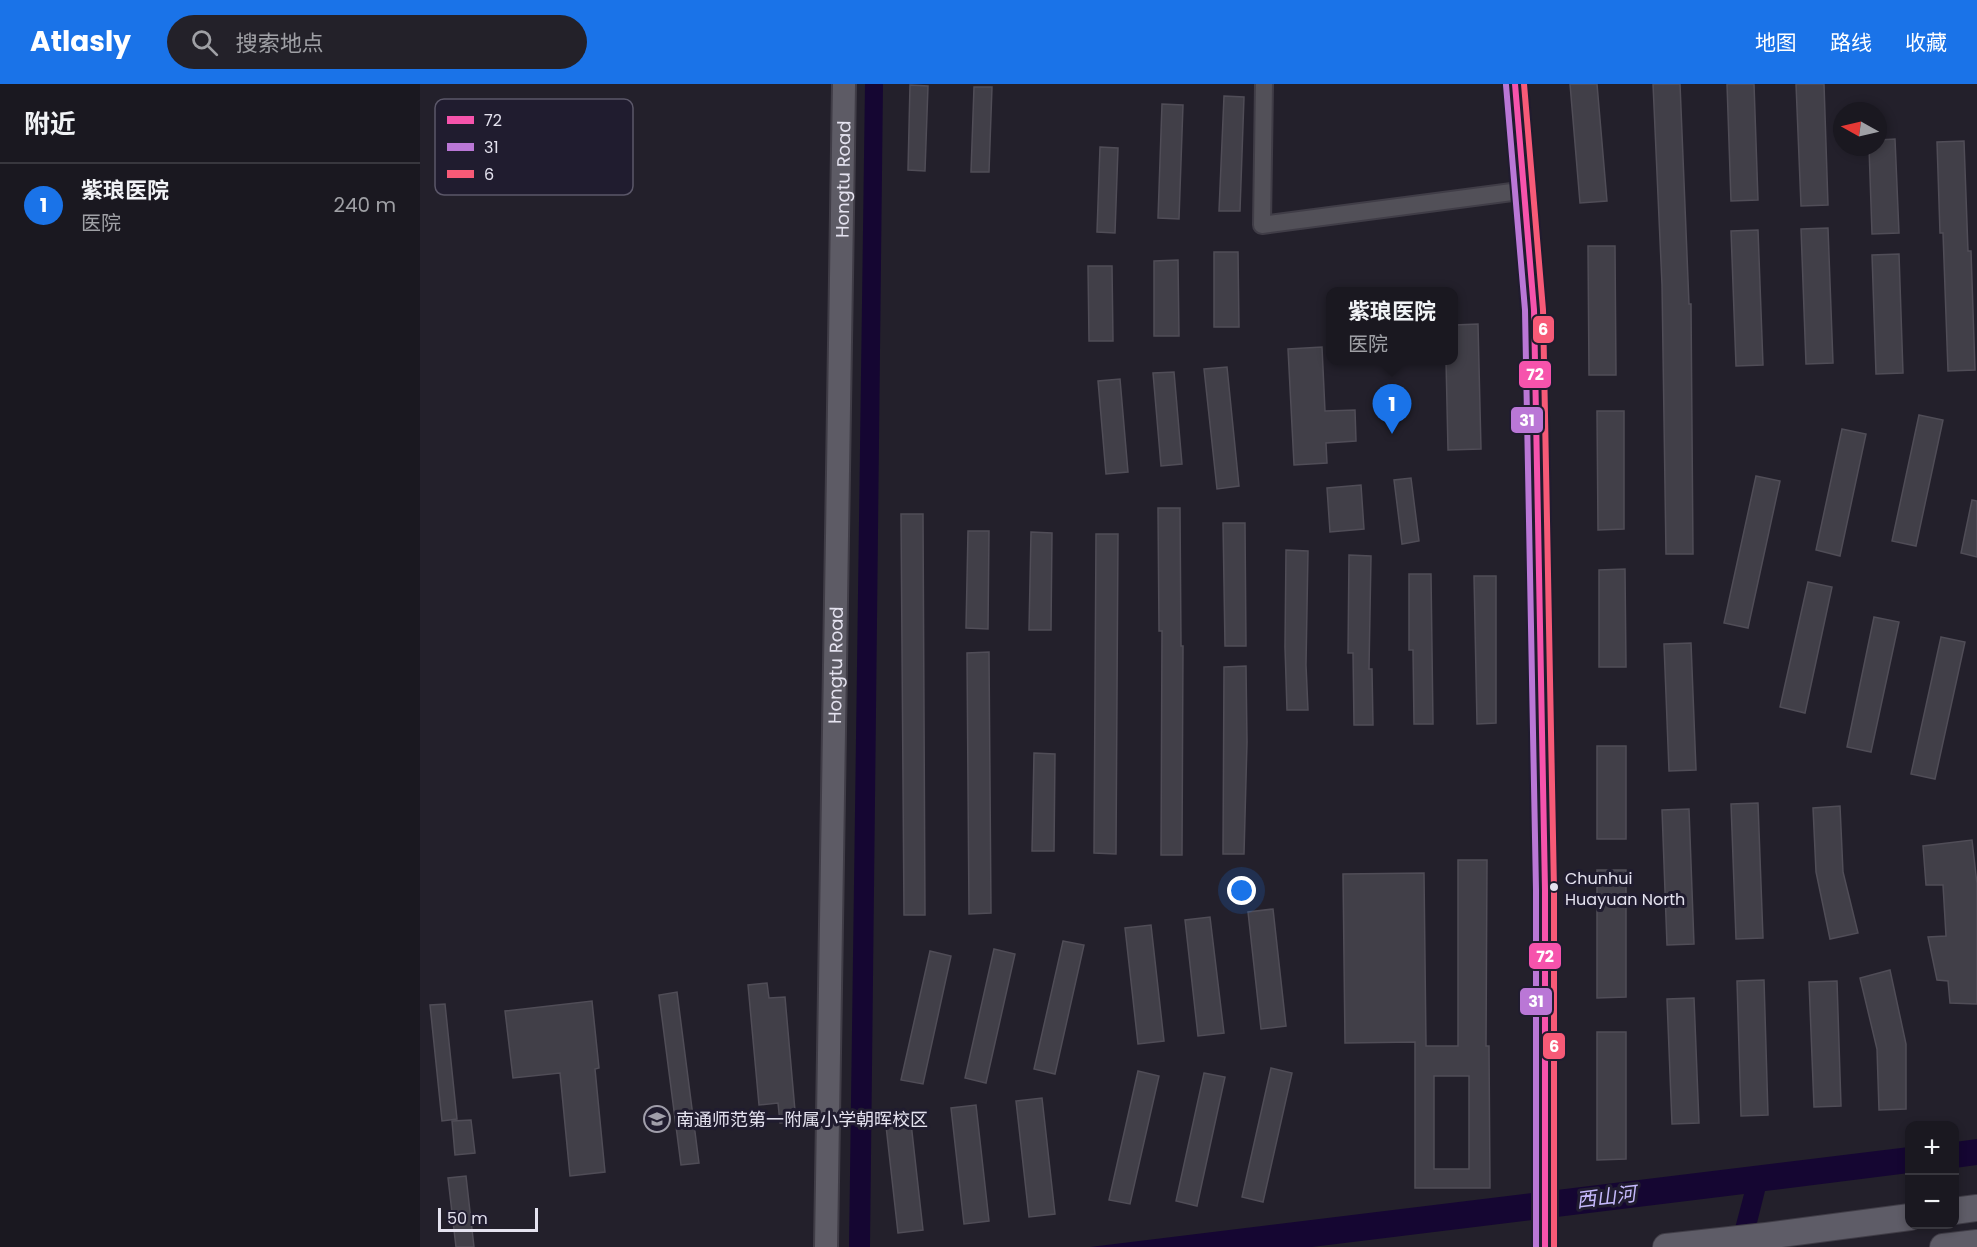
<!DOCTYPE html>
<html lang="zh">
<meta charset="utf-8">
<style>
body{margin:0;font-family:Poppins,"Noto Sans SC",sans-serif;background:#232129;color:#f1f3f6}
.controls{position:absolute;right:18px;bottom:18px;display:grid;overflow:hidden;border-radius:12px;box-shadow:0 3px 9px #0003}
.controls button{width:54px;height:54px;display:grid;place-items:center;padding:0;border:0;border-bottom:2px solid #38373e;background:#1a1820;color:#f1f3f6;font:30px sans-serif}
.compass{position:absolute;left:1413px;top:18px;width:54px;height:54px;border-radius:50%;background:#1a1820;box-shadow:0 3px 9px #0003;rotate:278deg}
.scale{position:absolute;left:18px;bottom:15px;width:100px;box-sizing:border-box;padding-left:6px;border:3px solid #e4e2ef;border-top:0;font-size:16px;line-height:21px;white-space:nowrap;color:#e4e2ef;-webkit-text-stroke:4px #201c2f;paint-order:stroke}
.you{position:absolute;left:822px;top:807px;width:21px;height:21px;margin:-15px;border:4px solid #fff;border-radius:50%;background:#1a73e8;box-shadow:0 0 0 9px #1a73e833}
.badge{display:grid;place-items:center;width:39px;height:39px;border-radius:50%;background:#1a73e8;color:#fff;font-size:20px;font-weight:700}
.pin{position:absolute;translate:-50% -50px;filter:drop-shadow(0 2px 3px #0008)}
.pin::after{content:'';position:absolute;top:32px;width:21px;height:18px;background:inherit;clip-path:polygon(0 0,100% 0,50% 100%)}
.popup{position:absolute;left:906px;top:203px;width:132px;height:78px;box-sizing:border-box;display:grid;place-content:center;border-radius:12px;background:#1a1820;filter:drop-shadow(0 2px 4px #0005);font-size:20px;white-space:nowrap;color:#9fa0a5}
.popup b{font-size:22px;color:#f1f3f6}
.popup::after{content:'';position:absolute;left:50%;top:100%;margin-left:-12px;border:12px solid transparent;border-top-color:#1a1820}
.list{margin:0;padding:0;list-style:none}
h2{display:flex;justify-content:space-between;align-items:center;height:78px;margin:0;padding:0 24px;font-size:26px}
h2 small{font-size:20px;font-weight:400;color:#9fa0a5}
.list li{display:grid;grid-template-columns:39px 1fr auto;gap:18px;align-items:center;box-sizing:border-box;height:84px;padding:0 24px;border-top:2px solid #38373e}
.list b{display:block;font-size:22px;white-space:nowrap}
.list p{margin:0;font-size:20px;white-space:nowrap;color:#9fa0a5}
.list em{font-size:20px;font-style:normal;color:#9fa0a5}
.icon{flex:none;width:33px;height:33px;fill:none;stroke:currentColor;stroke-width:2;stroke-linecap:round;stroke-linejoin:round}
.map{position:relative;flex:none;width:1557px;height:1163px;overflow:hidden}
header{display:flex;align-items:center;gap:36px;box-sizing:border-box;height:84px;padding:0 30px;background:#1a73e8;color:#fff}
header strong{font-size:28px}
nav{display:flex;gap:33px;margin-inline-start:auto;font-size:21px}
.search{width:420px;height:54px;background:#232129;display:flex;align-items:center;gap:15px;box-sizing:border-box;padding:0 21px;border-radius:33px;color:#9fa0a5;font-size:22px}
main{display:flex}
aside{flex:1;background:#1a1820}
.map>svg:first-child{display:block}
.water{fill:#150632}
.building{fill:#413f48;stroke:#504d57;stroke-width:1.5;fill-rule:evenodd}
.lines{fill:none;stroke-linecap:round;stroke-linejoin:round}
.street-casing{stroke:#403d47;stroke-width:20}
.secondary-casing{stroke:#403d47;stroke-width:26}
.primary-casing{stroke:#403d47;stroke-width:28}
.street{stroke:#525058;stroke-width:16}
.secondary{stroke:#5d5b65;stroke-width:22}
.primary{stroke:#5e5c67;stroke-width:26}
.bus-1-casing{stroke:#201c2f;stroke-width:10}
.bus-2-casing{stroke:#201c2f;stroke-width:10}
.bus-3-casing{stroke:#201c2f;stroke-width:10}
.bus-1{stroke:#f653ac;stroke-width:6}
.bus-2{stroke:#ba77d6;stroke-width:6}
.bus-3{stroke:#f75a77;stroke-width:6}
.bus-dot{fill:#e4e2ef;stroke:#201c2f;stroke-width:2}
.labels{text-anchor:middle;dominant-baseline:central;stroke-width:6;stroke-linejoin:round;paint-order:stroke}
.bus-label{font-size:16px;fill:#e4e2ef;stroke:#201c2f;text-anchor:start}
.street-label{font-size:18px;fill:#e4e2ef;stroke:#201c2f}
.poi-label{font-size:18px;fill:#e4e2ef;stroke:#201c2f;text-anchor:start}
.water-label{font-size:20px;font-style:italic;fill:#c5b9fc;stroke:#201c2f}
.key{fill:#201c2f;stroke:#5b5769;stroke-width:1.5}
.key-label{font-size:16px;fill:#e4e2ef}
.line-badge{stroke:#201c2f;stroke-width:2}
.badge-label{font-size:16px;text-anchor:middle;font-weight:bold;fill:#fff}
</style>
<header>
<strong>Atlasly</strong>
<div class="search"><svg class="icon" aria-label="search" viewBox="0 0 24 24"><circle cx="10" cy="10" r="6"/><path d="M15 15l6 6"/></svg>搜索地点</div>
<nav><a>地图</a><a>路线</a><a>收藏</a></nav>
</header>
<main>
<aside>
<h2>附近<small></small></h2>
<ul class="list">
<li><span class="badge">1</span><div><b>紫琅医院</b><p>医院</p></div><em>240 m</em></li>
</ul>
</aside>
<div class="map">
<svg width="1557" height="1163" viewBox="0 0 1557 1163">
<rect width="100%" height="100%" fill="#23202b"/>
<!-- water -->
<g class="water">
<polygon points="445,0 463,0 450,1163 429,1163"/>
<polygon points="1557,1055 1557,1081 1535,1084 1535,1058"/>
<polygon points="1489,1063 1489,1089 1345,1107 1331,1163 1310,1163 1324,1110 892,1163 670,1163"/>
</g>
<!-- building -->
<g class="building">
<polygon points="1150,0 1177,0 1187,117 1160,119"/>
<polygon points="1233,0 1260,0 1269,220 1271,220 1273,470 1246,470 1242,201"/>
<polygon points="1307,0 1334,0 1338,116 1311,117"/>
<polygon points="1376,0 1404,0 1408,121 1381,122"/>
<polygon points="490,1 508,2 505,87 488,86"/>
<polygon points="554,3 572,3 569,88 551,88"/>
<polygon points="804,12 824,13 820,127 799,127"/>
<polygon points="742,20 763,21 759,135 738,134"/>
<polygon points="1475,55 1479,149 1452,150 1449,63 1458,63 1458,56"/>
<polygon points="1544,57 1548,167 1551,167 1555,286 1528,287 1523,149 1520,149 1517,58"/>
<polygon points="680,63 698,64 695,149 677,148"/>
<polygon points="1408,144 1413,279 1386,280 1381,145"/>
<polygon points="1338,146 1343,281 1316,282 1311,147"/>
<polygon points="1168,162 1195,162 1196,291 1169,291"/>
<polygon points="794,168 818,168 819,243 794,243"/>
<polygon points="1479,170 1483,289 1456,290 1452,171"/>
<polygon points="758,176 759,252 734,252 734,177"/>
<polygon points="668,182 692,182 693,257 669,257"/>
<polygon points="1058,240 1061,365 1028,366 1026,276 1034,276 1034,241"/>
<polygon points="902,263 905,327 935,326 936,357 906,359 907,379 874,381 868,265"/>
<polygon points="807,283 819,402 797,405 784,285"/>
<polygon points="754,288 762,380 741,382 733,289"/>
<polygon points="700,295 708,388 686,390 678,297"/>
<polygon points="1177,327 1204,327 1204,445 1178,446"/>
<polygon points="1499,331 1523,336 1496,462 1472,457"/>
<polygon points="1422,345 1446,350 1420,472 1396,466"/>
<polygon points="1336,392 1360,397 1328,544 1304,539"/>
<polygon points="991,394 999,457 982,460 974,396"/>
<polygon points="941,401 944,445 910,448 907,404"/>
<polygon points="1552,416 1557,417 1557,473 1541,469"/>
<polygon points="738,424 760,424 761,562 763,562 762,771 741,771 742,547 739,547"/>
<polygon points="481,430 503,430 505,831 484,831"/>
<polygon points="803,439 825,439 826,562 805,562"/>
<polygon points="548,447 569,447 568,545 546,544"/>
<polygon points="611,448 632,449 631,546 609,546"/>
<polygon points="676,450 698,450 696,770 674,769"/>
<polygon points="866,466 888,467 886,581 888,626 867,626 865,563"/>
<polygon points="929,471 951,472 949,585 952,585 953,641 934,641 933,569 928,569"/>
<polygon points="1205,485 1206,583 1179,583 1179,486"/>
<polygon points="989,490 1011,490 1013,640 994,640 993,566 989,566"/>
<polygon points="1054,492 1076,492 1076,639 1057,640"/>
<polygon points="1388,498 1412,503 1385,629 1360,623"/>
<polygon points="1454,533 1479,538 1451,668 1427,663"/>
<polygon points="1521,553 1545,558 1515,695 1491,690"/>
<polygon points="1271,559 1276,686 1249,687 1244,560"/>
<polygon points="569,568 571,829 549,830 547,569"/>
<polygon points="826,582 827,658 824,770 803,770 804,583"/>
<rect x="1177" y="662" width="29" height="93"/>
<polygon points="614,669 635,670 634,767 612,767"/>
<polygon points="1338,719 1343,854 1316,855 1311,720"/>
<polygon points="1420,722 1423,788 1438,849 1410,855 1396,788 1393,724"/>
<polygon points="1269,725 1274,860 1247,861 1242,726"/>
<polygon points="1552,756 1557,800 1557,920 1530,919 1528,897 1517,896 1508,853 1526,852 1523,801 1506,801 1503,762"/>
<path d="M1038,776H1067L1066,962H1069L1070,1104H995V958L925,959L923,790L1004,789L1006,962H1038ZM1014,992H1049V1085H1014Z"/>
<polygon points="1177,786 1206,786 1206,913 1177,914"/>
<polygon points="853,825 866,942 841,945 828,828"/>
<polygon points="790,833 804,949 778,952 765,836"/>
<polygon points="731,841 744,957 718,960 705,844"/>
<polygon points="643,857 664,861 635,990 614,985"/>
<polygon points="574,865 595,870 566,999 545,994"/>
<polygon points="510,867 531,872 503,1000 481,996"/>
<polygon points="1470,886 1486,960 1486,1025 1459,1026 1457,965 1440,894"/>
<polygon points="1344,896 1348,1031 1321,1032 1317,897"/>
<polygon points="1417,897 1421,1022 1394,1023 1389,898"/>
<polygon points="347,899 349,914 365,913 376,1038 360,1039 358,1019 339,1021 328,901"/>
<polygon points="257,908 279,1079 261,1081 239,911"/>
<polygon points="1274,914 1279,1039 1252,1040 1247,915"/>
<polygon points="172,917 179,984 175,985 185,1088 150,1092 140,989 93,994 85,927"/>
<polygon points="25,920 37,1035 22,1037 10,921"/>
<polygon points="1177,948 1206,948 1206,1075 1177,1076"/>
<polygon points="851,984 872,989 843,1118 822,1113"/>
<polygon points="718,987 739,992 710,1120 689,1116"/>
<polygon points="784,989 805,993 777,1122 756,1117"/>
<polygon points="622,1014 635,1130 609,1133 596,1017"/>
<polygon points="556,1021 569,1137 544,1140 531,1024"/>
<polygon points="490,1030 503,1146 478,1149 465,1033"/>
<polygon points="51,1036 55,1069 35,1071 32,1037"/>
<polygon points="46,1092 54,1163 36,1163 28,1094"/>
</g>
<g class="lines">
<defs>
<polyline id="street" points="844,0 842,141 1092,108"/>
<g id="secondary">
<polyline points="1095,0 1114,226 1125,806 1125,1163"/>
<path id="s1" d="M406,1163L424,0"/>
</g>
<g id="primary">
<polyline points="1534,1127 1557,1124"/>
<polyline points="1246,1163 1346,1152 1490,1133"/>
<polyline points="1523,1163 1557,1159"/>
</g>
</defs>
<!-- street casing -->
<use href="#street" class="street-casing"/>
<!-- secondary casing -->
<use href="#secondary" class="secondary-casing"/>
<!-- primary casing -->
<use href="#primary" class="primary-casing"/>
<!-- street -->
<use href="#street" class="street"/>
<!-- secondary -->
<use href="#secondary" class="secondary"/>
<!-- primary -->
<use href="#primary" class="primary"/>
<defs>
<polyline id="bus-1" points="1095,0 1114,226 1125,806 1125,1163"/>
<polyline id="bus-2" points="1086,1 1105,226 1116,806 1116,1163"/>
<polyline id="bus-3" points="1104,0 1123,226 1134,806 1134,1163"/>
</defs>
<!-- bus-1 casing -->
<use href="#bus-1" class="bus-1-casing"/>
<!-- bus-2 casing -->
<use href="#bus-2" class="bus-2-casing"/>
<!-- bus-3 casing -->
<use href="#bus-3" class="bus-3-casing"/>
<!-- bus-1 -->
<use href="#bus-1" class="bus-1"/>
<!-- bus-2 -->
<use href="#bus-2" class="bus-2"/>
<!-- bus-3 -->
<use href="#bus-3" class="bus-3"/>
</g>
<!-- icons -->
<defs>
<symbol id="school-ring" viewBox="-11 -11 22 22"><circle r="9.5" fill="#201c2f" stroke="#a09eaa" stroke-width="1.5"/><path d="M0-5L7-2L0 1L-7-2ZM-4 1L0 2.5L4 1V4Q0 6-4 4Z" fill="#a09eaa"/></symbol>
</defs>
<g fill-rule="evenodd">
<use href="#school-ring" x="222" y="1020" width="30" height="30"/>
</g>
<!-- markers -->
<circle class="bus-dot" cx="1134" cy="803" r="5"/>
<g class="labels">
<!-- bus labels -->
<g class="bus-label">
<text x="1145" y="794">Chunhui<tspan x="1145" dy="21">Huayuan North</tspan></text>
</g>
<!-- street labels -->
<g class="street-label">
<text stroke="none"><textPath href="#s1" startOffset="1068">Hongtu Road</textPath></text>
<text stroke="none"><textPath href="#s1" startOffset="582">Hongtu Road</textPath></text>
</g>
<!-- poi labels -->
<g class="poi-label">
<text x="256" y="1035">南通师范第一附属小学朝晖校区</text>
</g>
<!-- water labels -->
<g class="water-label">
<text transform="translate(1186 1113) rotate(-7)">西山河</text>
</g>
</g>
<!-- legend -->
<rect x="15" y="15" width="198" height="96" rx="9" class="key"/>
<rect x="27" y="32" width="27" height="8" fill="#f653ac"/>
<rect x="27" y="59" width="27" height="8" fill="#ba77d6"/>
<rect x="27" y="86" width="27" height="8" fill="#f75a77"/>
<g class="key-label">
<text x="64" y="42">72</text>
<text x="64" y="69">31</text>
<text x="64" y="96">6</text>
</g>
<g class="line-badge">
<rect x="1112" y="231" width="23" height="29" rx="6" fill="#f75a77"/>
<rect x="1098" y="276" width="34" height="29" rx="6" fill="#f653ac"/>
<rect x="1090" y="322" width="34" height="28" rx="6" fill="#ba77d6"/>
<rect x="1108" y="858" width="34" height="28" rx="6" fill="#f653ac"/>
<rect x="1099" y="903" width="34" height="29" rx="6" fill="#ba77d6"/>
<rect x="1122" y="948" width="24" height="28" rx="6" fill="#f75a77"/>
</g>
<g class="badge-label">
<text x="1123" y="251">6</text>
<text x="1115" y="296">72</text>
<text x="1107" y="342">31</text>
<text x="1125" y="878">72</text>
<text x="1116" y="923">31</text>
<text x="1134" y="968">6</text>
</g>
</svg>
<div class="controls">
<button>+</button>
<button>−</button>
</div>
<svg class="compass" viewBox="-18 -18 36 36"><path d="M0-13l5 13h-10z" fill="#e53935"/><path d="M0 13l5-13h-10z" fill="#9fa0a5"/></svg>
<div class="scale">50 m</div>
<div class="you"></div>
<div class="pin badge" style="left:972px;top:350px">1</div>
<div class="popup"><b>紫琅医院</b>医院</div>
</div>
</main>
